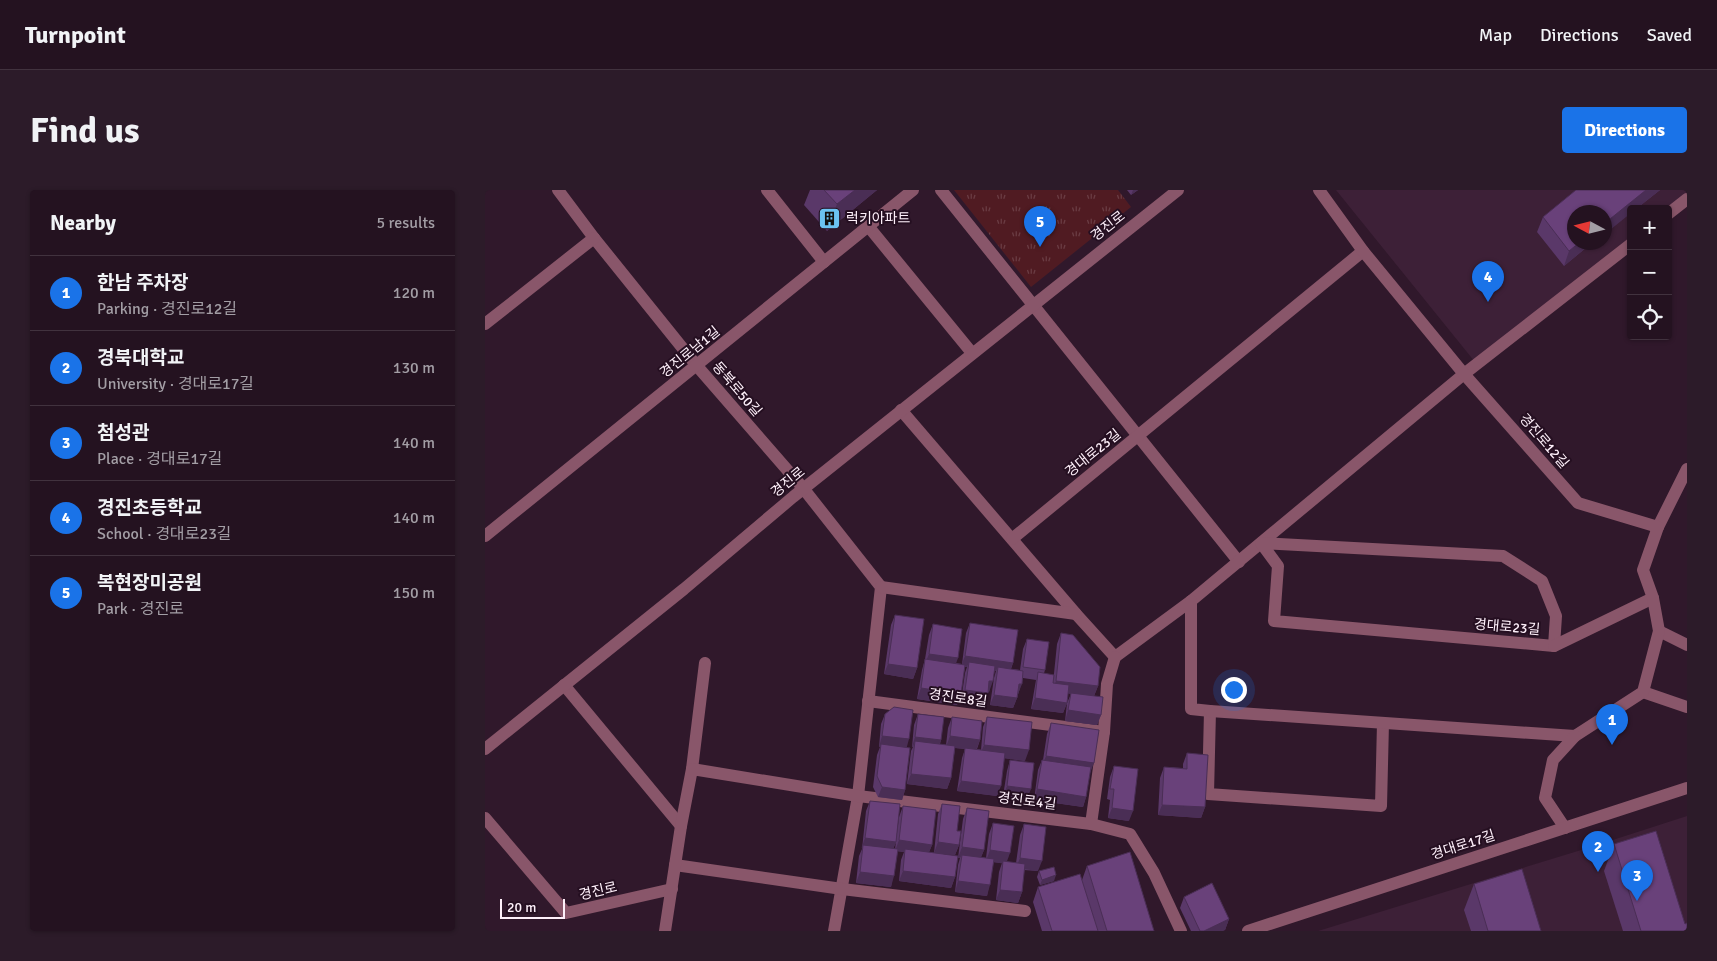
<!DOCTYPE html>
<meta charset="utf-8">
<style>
body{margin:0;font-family:Signika,"Noto Sans KR",sans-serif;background:#2c1b29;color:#f1f3f6}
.controls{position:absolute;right:15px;top:15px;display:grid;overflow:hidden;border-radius:5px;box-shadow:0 1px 4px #0004}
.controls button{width:45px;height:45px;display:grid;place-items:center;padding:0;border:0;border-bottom:1px solid #41323e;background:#241220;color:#f1f3f6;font:25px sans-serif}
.compass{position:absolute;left:1082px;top:15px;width:45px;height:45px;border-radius:50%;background:#241220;box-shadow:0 1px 4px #0004;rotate:277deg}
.scale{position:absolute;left:15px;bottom:12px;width:65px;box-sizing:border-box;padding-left:5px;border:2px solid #fef0fa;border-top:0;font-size:14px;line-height:18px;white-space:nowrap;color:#fef0fa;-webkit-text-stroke:4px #250f21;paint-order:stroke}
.you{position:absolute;left:748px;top:499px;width:18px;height:18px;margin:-12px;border:4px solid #fff;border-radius:50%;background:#1a73e8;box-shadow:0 0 0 8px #1a73e833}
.badge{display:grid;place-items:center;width:32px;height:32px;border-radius:50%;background:#1a73e8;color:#fff;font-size:16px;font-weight:700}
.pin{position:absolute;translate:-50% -41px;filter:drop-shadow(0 1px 2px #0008)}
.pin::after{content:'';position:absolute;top:26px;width:18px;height:15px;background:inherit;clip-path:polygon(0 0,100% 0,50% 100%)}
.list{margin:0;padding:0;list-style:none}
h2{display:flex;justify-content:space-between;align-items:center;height:65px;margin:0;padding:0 20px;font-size:21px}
h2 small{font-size:16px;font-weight:400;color:#a39ea5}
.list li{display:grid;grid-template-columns:32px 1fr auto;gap:15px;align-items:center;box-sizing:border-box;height:75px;padding:0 20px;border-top:1px solid #41323e}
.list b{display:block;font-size:19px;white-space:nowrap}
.list p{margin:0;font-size:16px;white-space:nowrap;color:#a39ea5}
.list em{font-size:16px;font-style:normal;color:#a39ea5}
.icon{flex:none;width:28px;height:28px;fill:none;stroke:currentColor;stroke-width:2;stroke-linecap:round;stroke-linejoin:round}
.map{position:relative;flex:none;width:1202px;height:741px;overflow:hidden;border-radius:5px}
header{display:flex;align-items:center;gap:30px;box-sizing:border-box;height:70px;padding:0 25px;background:#241220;border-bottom:1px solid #41323e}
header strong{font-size:24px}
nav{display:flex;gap:28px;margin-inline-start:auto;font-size:18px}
.intro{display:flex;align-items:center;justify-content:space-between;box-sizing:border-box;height:120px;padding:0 30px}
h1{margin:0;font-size:35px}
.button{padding:12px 22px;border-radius:5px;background:#1a73e8;color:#fff;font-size:18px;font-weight:700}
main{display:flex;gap:30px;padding:0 30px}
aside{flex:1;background:#241220;border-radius:5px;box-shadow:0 1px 4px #0004}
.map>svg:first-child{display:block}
.built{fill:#3d2037;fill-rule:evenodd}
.park{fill:url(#park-tufts)}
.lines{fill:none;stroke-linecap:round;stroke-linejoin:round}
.minor{stroke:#89566a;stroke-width:12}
.wall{fill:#5a3869}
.shaded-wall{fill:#4a2e55}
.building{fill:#69417a;stroke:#4a2e55}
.labels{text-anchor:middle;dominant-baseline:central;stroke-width:4;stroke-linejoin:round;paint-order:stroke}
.poi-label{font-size:14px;fill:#fef0fa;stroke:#250f21;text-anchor:start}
.street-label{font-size:14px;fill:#fef0fa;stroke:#250f21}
</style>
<header>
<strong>Turnpoint</strong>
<nav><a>Map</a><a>Directions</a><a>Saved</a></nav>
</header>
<div class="intro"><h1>Find us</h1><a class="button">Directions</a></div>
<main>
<aside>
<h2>Nearby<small>5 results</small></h2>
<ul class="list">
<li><span class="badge">1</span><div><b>한남 주차장</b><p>Parking · 경진로12길</p></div><em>120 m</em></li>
<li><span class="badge">2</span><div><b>경북대학교</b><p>University · 경대로17길</p></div><em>130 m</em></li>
<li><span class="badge">3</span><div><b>첨성관</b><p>Place · 경대로17길</p></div><em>140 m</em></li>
<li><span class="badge">4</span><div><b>경진초등학교</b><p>School · 경대로23길</p></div><em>140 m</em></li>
<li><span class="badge">5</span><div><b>복현장미공원</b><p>Park · 경진로</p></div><em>150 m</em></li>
</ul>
</aside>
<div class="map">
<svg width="1202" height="741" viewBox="0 0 1202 741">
<defs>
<pattern id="park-tufts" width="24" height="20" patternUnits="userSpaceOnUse" patternTransform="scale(1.25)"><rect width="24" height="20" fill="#501b22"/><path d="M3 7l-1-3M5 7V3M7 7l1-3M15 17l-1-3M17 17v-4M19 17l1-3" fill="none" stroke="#6a3c43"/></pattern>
</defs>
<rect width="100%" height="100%" fill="#30182b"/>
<!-- built -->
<g class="built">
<path d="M851,0H1202V3L1182,19H1146V47L990,172ZM1090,22H1120V52H1090Z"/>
<polygon points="1202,626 1202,741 833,741 1106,657"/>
</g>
<!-- park -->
<polygon class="park" points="469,0 633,0 646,17 546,97"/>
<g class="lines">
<!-- minor -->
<g class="minor">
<polyline points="73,0 109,48 212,176 318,298 396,397 373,606 349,741"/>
<polyline points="282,0 339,72"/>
<polyline points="456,0 754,372"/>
<polyline points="1183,24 1202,9"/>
<polyline points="383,36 487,163"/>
<polyline points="0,134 109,48"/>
<polyline points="416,220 591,424 630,467 706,411 979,184 1146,54"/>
<polyline points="1173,337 1202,279"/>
<polyline points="0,346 428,0"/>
<polyline points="527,349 878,61"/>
<polygon points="776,353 1018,366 1057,391 1071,426 1069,456 789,431 793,376"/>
<polyline points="396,397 591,424"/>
<polyline points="706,411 706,519 725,521 723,604 896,616 898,533"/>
<polyline points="1174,441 1202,455"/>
<polyline points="1069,456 1168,408"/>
<polyline points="79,495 196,636"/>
<polyline points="1158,502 1202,517"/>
<polyline points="383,511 619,542"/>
<polyline points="725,521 1090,546 1158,502 1174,441 1168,408 1158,380 1173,337 1093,313 979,184 878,61 834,0"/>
<polyline points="0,559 199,399 308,307 693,0"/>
<polyline points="207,579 220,473"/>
<polyline points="0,628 81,723 187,699"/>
<polyline points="606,634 619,542 622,494 630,467"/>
<polyline points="1080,638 1060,608 1068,570 1090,546"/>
<polyline points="190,675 357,699 540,721"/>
<polyline points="180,741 196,636 207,579 373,606 606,634 645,644 669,683 696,741"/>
<polyline points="763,741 1202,598"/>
</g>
</g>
<!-- wall -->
<g class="wall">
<polygon points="325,0 392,0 342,41 319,15"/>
<polygon points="642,0 653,0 646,5"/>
<polygon points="1091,0 1175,0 1151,19 1090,52 1108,52 1079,76 1052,42 1058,27"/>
<polygon points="410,425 432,478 428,489 399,484 406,435"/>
<polygon points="485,433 528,473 526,479 535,480 538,459 542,449 560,480 559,483 568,493 572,454 576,443 613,496 609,506 616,525 612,535 580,531 582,513 586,504 583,503 582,513 578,523 546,519 551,490 538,488 532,508 528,518 505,515 509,488 511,481 509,481 504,502 503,502 499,514 476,511 480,483 482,477 480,477 472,515 432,509 437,480 440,469 444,445 448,434 471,473 477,474 481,443"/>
<polygon points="400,524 421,557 420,600 417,610 393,607 388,597 392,565 395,557 394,557 396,534"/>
<polygon points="433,524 456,550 455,554 461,555 463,538 467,527 495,550 492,559 496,560 498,537 502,527 540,571 519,568 512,606 472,601 477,568 480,559 470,558 466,588 462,599 422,594 426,561 428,557 427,557 429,535"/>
<polygon points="566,533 605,583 601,607 598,617 549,610 553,580 557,570 558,570 562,544"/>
<polygon points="702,563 720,617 716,628 673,625 675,588 679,577 698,578 698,574"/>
<polygon points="525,570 542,609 518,606 522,581"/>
<polygon points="629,576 644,631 623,628 625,610 622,609 625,587"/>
<polygon points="385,611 411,652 408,659 410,659 414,627 418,616 447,655 444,662 470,687 466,698 414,691 416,670 419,662 412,661 406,697 371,693 374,666 377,659 381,621"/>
<polygon points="457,614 472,641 474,655 470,665 449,663 453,624"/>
<polygon points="482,618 499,660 496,667 501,668 504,644 508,633 522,672 531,673 535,645 539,634 553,681 539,680 537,702 533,713 511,710 514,682 517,673 508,672 502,706 470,702 473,675 475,668 473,668 478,629"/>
<polygon points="1129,654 1202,741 1138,741 1119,681"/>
<polygon points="602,676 669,741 557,741 548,712 553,697 597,690"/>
<polygon points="554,681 569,691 555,695 552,687"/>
<polygon points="989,694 1056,741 986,741 979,720"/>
<polygon points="699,707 744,729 740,740 737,741 706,741 695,718"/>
</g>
<!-- shaded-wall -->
<g class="shaded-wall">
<polygon points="370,0 392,0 342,41 352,14"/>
<polygon points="648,0 653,0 646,5"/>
<polygon points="1161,0 1175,0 1151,19 1146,19 1146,23 1120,44 1120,33"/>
<polygon points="1095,52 1108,52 1079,76 1084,61"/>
<polygon points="444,464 473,468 469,479 440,474"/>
<polygon points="480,466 528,473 524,483 513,477 511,481 483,477 484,472 482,477 476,476"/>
<polygon points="403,474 432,478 428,489 399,484"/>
<polygon points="504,491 508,491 504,502 500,501"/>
<polygon points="571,491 613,496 609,506 567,502"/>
<polygon points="534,494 537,494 533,504"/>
<polygon points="436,498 476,504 472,515 432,509"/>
<polygon points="480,500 503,503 499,514 476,511"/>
<polygon points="509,505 532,508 528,518 505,515"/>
<polygon points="550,508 582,513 578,523 546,519"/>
<polygon points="583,520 616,525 612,535 580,531"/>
<polygon points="397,546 424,549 421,560 396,554 395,557 394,557"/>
<polygon points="465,546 495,550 491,560 461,557"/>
<polygon points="430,547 456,550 452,560 430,551 428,557 427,557"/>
<polygon points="499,555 544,560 540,571 495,565"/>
<polygon points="561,566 609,573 605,583 557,576"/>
<polygon points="426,584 466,588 462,599 422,594"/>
<polygon points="476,591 516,596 512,606 472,601"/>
<polygon points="522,596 546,599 542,609 518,606"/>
<polygon points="397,597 420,600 417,610 393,607"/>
<polygon points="552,599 601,607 598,617 549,610"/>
<polygon points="677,615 720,617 716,628 673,625"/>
<polygon points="627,618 648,621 644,631 623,628"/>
<polygon points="380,648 411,652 407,662 378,655 376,659"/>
<polygon points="414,650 447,655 443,665 420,659 419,662 410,661"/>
<polygon points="453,652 474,655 470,665 449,663"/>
<polygon points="477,657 499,660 495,670 477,665 475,668 473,668"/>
<polygon points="505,660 525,663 521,674 501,671"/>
<polygon points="535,668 557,671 553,681 531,678"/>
<polygon points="418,681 470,687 466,698 414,691"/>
<polygon points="375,682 409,686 406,697 371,693"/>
<polygon points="571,685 569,691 555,695 557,690"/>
<polygon points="473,691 505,695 502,706 470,702"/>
<polygon points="515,700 537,702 533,713 511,710"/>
<polygon points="744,729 740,740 737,741 719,741"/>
</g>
<!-- building -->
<g class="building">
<polygon points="339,0 370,0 352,14"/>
<polygon points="1091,0 1161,0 1120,33 1120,22 1090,22 1090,52 1095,52 1084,61 1058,27"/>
<polygon points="410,425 439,429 432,478 403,474"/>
<polygon points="485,433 533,440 528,473 480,466"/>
<polygon points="448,434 477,439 473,468 444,464"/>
<polygon points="576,443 588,445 615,477 613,496 571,491"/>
<polygon points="542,449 564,452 560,480 538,477"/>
<polygon points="440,469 480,475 476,504 436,498"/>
<polygon points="484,472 510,476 508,491 504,491 503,503 480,500"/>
<polygon points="513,477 538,481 537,494 534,494 532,508 509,505"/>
<polygon points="553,482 569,485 568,493 584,495 582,513 550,508"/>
<polygon points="586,503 618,507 616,525 583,520"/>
<polygon points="409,517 428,520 424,549 397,546 400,524"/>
<polygon points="433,524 459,527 456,550 430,547"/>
<polygon points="467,527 497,531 495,550 465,546"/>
<polygon points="502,527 547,532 544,560 499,555"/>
<polygon points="566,533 614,540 609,573 561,566"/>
<polygon points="430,551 470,556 466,588 426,584"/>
<polygon points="396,554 425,558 420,600 397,597 392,586"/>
<polygon points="480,558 520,563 516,596 476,591"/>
<polygon points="702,563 723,565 720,617 677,615 679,577 702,579"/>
<polygon points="525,570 549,573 546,599 522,596"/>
<polygon points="557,570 606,577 601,607 552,599"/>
<polygon points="629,576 653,579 648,621 627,618 629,599 625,599"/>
<polygon points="385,611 415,614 411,652 380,648"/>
<polygon points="457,614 475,616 472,641 476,641 474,655 453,652"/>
<polygon points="418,616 451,620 447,655 414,650"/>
<polygon points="482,618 504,621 499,660 477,657"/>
<polygon points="508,633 529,636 525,663 505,660"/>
<polygon points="539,634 561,637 557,671 535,668"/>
<polygon points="1171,641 1200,734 1202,733 1202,741 1156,741 1129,654"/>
<polygon points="378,655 413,659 409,686 375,682"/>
<polygon points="420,659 473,666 470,687 418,681"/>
<polygon points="645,662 669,741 622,741 602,676"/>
<polygon points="477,665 509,669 505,695 473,691"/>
<polygon points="518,671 540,674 537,702 515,700"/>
<polygon points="569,677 571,685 557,690 554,681"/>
<polygon points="1037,679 1056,741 1003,741 989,694"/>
<polygon points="595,684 613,741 567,741 553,697"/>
<polygon points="727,693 744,729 719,741 715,741 699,707"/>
</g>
<!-- icons -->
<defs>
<symbol id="building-square" viewBox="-11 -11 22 22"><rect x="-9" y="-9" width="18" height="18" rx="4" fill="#6bc3f2" stroke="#250f21"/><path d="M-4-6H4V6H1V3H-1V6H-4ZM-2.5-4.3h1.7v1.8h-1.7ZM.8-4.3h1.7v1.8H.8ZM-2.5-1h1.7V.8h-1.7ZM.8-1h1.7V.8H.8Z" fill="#111"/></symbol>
</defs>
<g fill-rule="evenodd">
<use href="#building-square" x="332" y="16" width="25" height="25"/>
</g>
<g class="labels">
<!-- poi labels -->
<g class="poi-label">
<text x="361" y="28">럭키아파트</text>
</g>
<!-- street labels -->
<g class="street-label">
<text transform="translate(623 36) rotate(-38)">경진로</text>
<text transform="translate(205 162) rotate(-39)">경진로남1길</text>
<text transform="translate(252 199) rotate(49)">동북로50길</text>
<text transform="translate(1059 251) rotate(49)">경진로12길</text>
<text transform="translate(608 263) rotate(-39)">경대로23길</text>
<text transform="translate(303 292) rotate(-39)">경진로</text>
<text transform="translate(1022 437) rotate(5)">경대로23길</text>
<text transform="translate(473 508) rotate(8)">경진로8길</text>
<text transform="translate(542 611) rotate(7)">경진로4길</text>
<text transform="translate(978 655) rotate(-18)">경대로17길</text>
<text transform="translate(113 701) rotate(-13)">경진로</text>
</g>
</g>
</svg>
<div class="controls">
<button>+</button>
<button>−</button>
<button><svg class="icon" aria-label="locate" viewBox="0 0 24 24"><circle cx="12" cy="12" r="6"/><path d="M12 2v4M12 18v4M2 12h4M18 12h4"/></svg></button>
</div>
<svg class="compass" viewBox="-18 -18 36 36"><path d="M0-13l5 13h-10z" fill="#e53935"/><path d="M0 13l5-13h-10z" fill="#a39ea5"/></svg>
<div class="scale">20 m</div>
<div class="you"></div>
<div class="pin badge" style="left:1127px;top:555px">1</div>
<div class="pin badge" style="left:1113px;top:682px">2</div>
<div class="pin badge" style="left:1152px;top:711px">3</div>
<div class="pin badge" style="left:1003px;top:112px">4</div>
<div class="pin badge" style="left:555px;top:57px">5</div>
</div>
</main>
